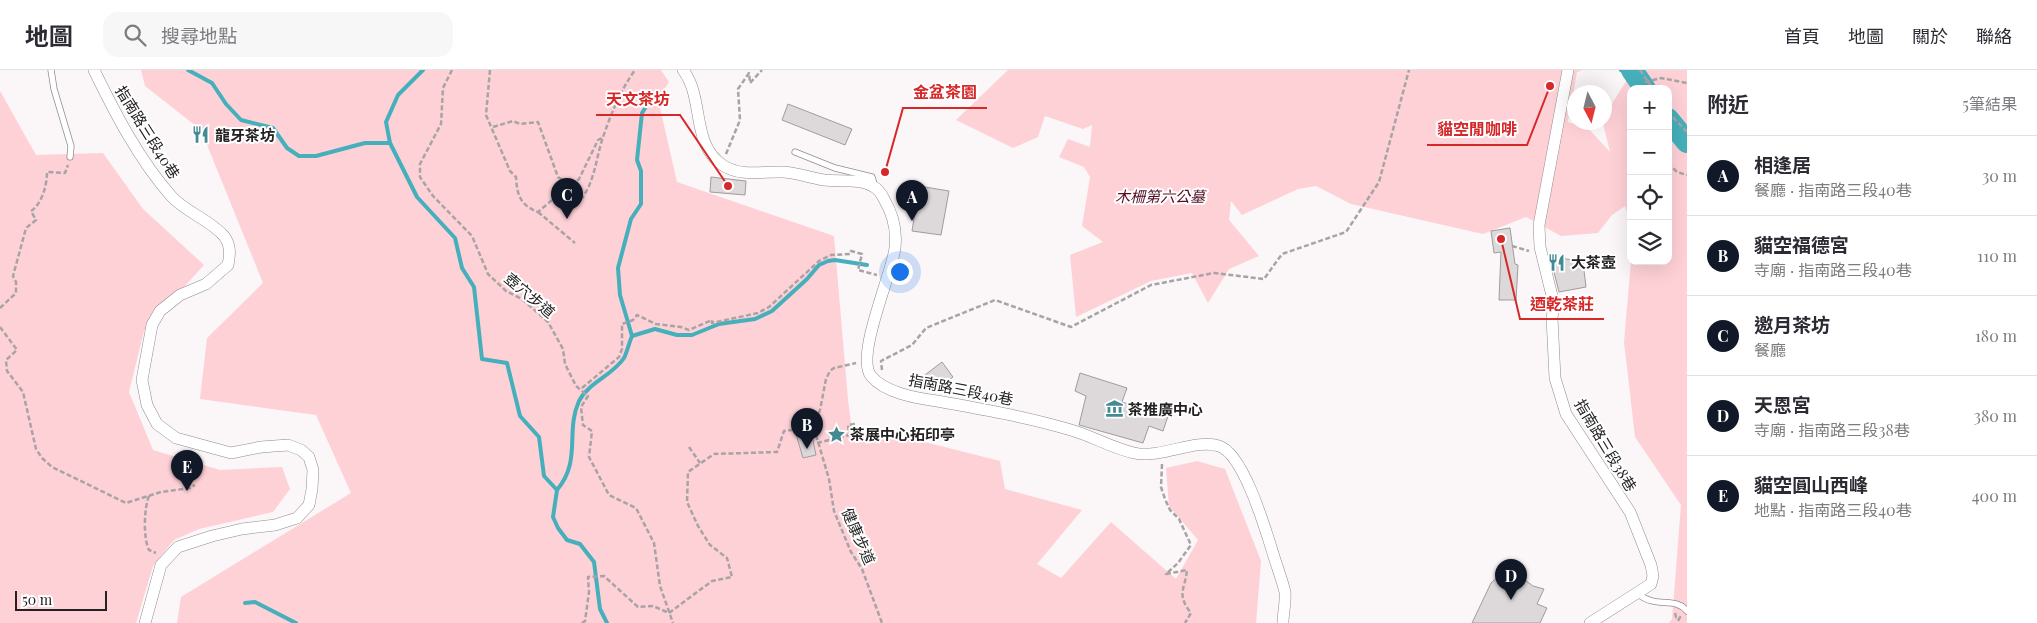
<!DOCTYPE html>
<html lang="zh-TW">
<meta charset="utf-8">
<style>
body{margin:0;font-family:"Playfair Display","Noto Sans TC",serif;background:#f7f7f7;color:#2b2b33}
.controls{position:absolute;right:15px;top:15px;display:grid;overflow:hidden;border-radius:10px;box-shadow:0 5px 20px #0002}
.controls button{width:45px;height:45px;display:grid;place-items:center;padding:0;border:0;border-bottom:1px solid #e1e1e2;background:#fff;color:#2b2b33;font:25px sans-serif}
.compass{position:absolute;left:1567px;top:15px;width:45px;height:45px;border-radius:50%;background:#fff;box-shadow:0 5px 20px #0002;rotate:173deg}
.scale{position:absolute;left:15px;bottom:12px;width:92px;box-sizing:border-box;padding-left:5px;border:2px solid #232121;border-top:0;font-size:14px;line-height:18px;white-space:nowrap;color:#232121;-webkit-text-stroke:4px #fff;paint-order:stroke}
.you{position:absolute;left:899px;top:201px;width:18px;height:18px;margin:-12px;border:4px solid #fff;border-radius:50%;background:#1a73e8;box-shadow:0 0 0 8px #1a73e833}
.badge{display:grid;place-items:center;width:32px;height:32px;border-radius:50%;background:#111827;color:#fff;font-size:16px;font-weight:700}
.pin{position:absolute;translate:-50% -41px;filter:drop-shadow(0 1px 2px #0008)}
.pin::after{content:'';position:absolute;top:26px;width:18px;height:15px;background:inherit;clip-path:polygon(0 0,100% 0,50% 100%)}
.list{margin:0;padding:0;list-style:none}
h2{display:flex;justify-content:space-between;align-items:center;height:65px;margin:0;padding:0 20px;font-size:21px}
h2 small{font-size:16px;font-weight:400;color:#7c7c81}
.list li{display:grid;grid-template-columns:32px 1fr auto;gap:15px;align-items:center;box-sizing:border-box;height:80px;padding:0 20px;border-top:1px solid #e1e1e2}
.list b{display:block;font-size:19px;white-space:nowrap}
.list p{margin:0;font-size:16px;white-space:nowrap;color:#7c7c81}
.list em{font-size:16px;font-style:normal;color:#7c7c81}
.icon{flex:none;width:28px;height:28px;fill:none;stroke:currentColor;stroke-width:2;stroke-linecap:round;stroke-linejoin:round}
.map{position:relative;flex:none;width:1687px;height:553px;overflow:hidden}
header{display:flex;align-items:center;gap:30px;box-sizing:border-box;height:70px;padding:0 25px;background:#fff;border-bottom:1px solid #e1e1e2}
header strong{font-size:24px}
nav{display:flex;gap:28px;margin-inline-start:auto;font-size:18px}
.search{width:350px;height:45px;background:#f7f7f7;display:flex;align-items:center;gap:12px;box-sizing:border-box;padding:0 18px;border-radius:15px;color:#7c7c81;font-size:19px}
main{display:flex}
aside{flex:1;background:#fff}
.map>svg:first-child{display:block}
.green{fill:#fed1d7}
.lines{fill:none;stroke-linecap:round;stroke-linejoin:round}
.stream{stroke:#45b0bb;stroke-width:4}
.river{stroke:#45b0bb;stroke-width:22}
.building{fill:#ddd8d9;stroke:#a19c9c}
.lane-casing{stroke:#908b8c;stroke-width:7}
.street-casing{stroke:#908b8c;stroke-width:12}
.path{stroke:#a8a4a5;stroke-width:2.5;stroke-dasharray:5 2.5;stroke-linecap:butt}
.lane{stroke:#fff;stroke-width:5.5}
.street{stroke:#fff;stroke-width:11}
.labels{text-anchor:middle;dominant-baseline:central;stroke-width:4;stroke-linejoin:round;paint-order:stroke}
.street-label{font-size:15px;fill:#232121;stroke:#fff}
.poi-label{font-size:15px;font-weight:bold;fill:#232121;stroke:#fff;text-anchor:start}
.park-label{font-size:15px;font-style:italic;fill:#540d22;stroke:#fff}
.leader{fill:none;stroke:#d62828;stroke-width:2}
.callout-dot{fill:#d62828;stroke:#fff;stroke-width:2}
.callout-label{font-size:16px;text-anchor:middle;font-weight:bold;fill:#d62828;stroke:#fff;stroke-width:4;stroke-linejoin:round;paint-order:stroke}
</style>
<header>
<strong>地圖</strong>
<div class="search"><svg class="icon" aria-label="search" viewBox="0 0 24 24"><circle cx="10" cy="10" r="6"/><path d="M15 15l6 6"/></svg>搜尋地點</div>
<nav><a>首頁</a><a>地圖</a><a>關於</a><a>聯絡</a></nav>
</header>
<main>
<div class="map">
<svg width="1687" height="553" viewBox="0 0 1687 553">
<rect width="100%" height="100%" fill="#fbf6f7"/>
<!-- green -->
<g class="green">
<polygon points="141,0 661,0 669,12 658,29 677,112 834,166 848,330 853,369 905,367 1000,391 1005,419 1082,440 1037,494 1061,508 1111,452 1176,509 1198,470 1169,436 1166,398 1197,391 1225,399 1261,491 1256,553 177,553 181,527 351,423 316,345 200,329 207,268 263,213 201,60 145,16"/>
<polygon points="1008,0 1583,0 1577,2 1568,52 1588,58 1610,82 1603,53 1605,45 1633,0 1687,0 1687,553 1669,553 1672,549 1681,435 1635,367 1624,272 1631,191 1668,191 1668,19 1631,19 1631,156 1625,136 1612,145 1598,163 1561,166 1526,147 1483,164 1351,134 1316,116 1298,119 1242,145 1231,131 1229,150 1259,186 1229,199 1208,233 1192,203 1151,211 1076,247 1070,185 1103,172 1082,156 1090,107 1084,97 1059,87 1068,69 1090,77 1092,55 1083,59 1045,46 1038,67 1013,78 956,50"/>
<polygon points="0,21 36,85 103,83 143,139 204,195 144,261 129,322 153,380 220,400 282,397 290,419 273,442 199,459 174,470 153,496 136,553 0,553"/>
</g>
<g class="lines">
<!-- stream -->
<g class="stream">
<polyline points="188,0 212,13 226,34 241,50 273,58 287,78 299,86 316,86 365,73 390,73"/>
<polyline points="423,0 398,25 386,52 390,73 417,127 455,168 462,198 474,217 482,289 507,293 520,346 539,367 544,406 557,420 553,447 558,458 567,470 580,474 594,492 600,539 607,553"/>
<polyline points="1621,0 1642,14"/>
<polyline points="632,266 620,225 618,198 631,149 641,134 641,101 637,90 642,43 649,32"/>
<path d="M557,420C582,390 565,362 579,331C588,313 613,305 624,288C627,282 629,273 632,266L655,259L677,265H692L719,254L755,249L772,241L807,209L819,195L828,191L835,190L867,195"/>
<polyline points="245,533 255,532 296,553"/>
</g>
<!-- river -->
<g class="river">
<polyline points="1632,0 1645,19"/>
<polyline points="1668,49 1687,72"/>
</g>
</g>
<!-- building -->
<g class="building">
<polygon points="788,34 852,59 845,75 782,50"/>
<polygon points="711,107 746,111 745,125 710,122"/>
<polygon points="919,116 949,121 941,165 912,161"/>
<polygon points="1510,158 1515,194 1518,195 1516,230 1499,230 1501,182 1494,183 1491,161"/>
<polygon points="1550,186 1583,192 1586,217 1559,222"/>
<polygon points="942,292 953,307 932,322 921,308"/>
<polygon points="1080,303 1127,318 1122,332 1168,346 1163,361 1149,356 1143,373 1079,355 1086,326 1075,321"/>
<polygon points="811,361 816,385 803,388 796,364"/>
<polygon points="1508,502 1521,507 1533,516 1544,519 1537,534 1547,538 1540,553 1472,553 1491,513 1500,505"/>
</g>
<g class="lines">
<defs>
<g id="lane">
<polyline points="51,0 54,19 71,76 70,87"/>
<polyline points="795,82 835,98 872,107 875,117"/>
<path d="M1638,524C1657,539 1675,526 1687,541"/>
</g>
<g id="street">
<path d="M94,0C115,43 139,90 172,127C186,142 210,150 224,166C231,175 230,185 228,195L206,214L180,225L160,241L152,255L142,310L147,335L157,354L176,368L231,383L261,377L288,375L301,380L309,387L313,400L312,419L309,435L297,448L275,455L242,459L212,466L178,477L161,495L145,553"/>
<path d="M683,0C705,28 690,75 724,96C742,107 763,101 784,102C797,103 811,108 824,110C839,112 861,108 874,117C878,119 882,125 884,129C893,144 897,160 895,178C892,204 855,286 871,306C885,323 916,328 937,331C982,339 1027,347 1071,360C1092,366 1112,378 1134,383C1161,389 1196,368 1219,376C1245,384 1268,468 1276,493C1279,502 1283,513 1285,522C1286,532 1283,543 1283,553"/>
<polyline points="1568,0 1539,155 1540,177 1554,234 1552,248 1555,308 1566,344 1630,442 1651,495 1653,506 1651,514 1590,553"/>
</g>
</defs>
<!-- lane casing -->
<use href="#lane" class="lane-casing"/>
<!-- street casing -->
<use href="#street" class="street-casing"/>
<!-- path -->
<g class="path">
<polyline points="452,0 443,18 441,54 420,94 420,107 433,126 472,166 488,204 506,221 522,229 548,252 563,279 565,294 576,316 588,326 581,337 583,355 592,361 589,387 609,425 636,438 654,473 660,516 673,553"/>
<path d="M490,0L486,45L510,101L516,107C517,125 520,135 538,142L552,130L571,137C594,125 595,90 603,67C611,44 620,21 635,0"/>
<polyline points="1640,0 1653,19"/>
<polyline points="1645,12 1661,8 1687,13"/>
<polyline points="1668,42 1687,62"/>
<polyline points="493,57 513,51 520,54 538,52 558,107 569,114 575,113 579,109 598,70 602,68"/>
<polyline points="726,84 740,50 738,19 749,3 750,13 762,0"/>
<polyline points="1668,93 1677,102 1687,105"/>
<polyline points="538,142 575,173"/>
<polyline points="1512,176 1529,181"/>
<path d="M0,238L16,223V212L13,206L26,158L36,150L31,141C42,134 47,115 47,102L65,103L68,95"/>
<polyline points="0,257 17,280 6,290 7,301 23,322 36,379 42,388 52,397 126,433 161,422 190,418 195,415"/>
<polyline points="882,300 881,291 912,275 926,258 995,230 1071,257 1151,215 1214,203 1264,209 1282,184 1346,162 1379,112 1409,0"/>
<polyline points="582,318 619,287 622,279 622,254 633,250 637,245 656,254 681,257 689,260 712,250 712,253 758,243 769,237 819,191 831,185 850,184 851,181 862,184 858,200 877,205"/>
<polyline points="813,357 820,340 826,309 830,301 834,298 856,293"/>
<polyline points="814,358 829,409 834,441 851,482 862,499 882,553"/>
<polyline points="817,373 849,365 848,355 855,354"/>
<polyline points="689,377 700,393"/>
<path d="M1162,394L1161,417L1165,429L1170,440L1179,449L1191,475L1178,493L1166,504L1187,500C1185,520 1176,524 1191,543L1185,553"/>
<path d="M149,426C144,438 143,468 149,480L156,483"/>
<polyline points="669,543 712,511 732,507 727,488 710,475 698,456 687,432 688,402 714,384 777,382 784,361 813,357"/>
<polyline points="1675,543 1676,547 1680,547 1677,553"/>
<polyline points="582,553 585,551 589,522 588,507 604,506 638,537 653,536 669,543"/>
</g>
<!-- lane -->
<use href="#lane" class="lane"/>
<!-- street -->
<use href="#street" class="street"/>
</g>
<!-- icons -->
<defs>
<symbol id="restaurant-bare" viewBox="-9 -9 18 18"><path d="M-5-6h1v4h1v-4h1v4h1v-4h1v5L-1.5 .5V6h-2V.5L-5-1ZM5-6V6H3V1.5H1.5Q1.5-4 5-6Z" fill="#438a92" stroke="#fff" stroke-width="2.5" paint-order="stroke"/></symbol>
<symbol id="museum-bare" viewBox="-9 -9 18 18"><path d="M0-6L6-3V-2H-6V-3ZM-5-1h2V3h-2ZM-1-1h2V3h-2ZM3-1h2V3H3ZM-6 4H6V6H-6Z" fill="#438a92" stroke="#fff" stroke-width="2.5" paint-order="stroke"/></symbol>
<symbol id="sight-bare" viewBox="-9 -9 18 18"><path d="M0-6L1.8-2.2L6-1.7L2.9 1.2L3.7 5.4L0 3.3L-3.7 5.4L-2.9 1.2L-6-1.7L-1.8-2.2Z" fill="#438a92" stroke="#fff" stroke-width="2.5" paint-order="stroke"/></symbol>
</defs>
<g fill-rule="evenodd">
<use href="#restaurant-bare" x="188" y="52" width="25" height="25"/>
<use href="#restaurant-bare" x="1544" y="180" width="25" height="25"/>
<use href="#museum-bare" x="1102" y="326" width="25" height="25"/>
<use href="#sight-bare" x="824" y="352" width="25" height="25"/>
</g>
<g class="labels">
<!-- street labels -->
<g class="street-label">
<text transform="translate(148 62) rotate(58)">指南路三段40巷</text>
<text transform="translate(530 225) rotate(40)">壺穴步道</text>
<text transform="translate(961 319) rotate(11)">指南路三段40巷</text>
<text transform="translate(1606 375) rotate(59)">指南路三段38巷</text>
<text transform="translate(859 466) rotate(66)">健康步道</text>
</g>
<!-- poi labels -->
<g class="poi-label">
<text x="215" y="65">龍牙茶坊</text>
<text x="1571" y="192">大茶壺</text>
<text x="1128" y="339">茶推廣中心</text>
<text x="850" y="364">茶展中心拓印亭</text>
</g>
<!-- park labels -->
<g class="park-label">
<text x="1160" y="126">木柵第六公墓</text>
</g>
</g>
<!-- callouts -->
<path class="leader" d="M885 102L903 38H987M728 116L680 45H596M1550 16L1527 75H1427M1501 169L1520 249H1604"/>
<g class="callout-dot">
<circle cx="885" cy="102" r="5"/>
<circle cx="728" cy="116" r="5"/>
<circle cx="1550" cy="16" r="5"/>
<circle cx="1501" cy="169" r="5"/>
</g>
<g class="callout-label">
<text x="945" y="28">金盆茶園</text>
<text x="638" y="35">天文茶坊</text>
<text x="1477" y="65">貓空閒咖啡</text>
<text x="1562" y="240">迺乾茶莊</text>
</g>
</svg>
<div class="controls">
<button>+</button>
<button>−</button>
<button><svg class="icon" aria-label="locate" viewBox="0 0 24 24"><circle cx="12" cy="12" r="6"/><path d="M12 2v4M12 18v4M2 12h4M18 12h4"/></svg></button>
<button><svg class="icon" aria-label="layers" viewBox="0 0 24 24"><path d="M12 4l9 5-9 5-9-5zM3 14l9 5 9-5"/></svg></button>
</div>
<svg class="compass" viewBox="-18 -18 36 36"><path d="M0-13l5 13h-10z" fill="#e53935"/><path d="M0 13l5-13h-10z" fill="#7c7c81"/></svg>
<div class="scale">50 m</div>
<div class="you"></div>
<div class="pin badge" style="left:912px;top:151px">A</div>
<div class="pin badge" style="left:807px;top:379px">B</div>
<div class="pin badge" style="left:567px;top:149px">C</div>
<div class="pin badge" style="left:1511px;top:530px">D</div>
<div class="pin badge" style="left:187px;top:421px">E</div>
</div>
<aside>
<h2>附近<small>5筆結果</small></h2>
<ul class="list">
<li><span class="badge">A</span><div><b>相逢居</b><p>餐廳 · 指南路三段40巷</p></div><em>30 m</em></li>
<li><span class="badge">B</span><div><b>貓空福德宮</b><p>寺廟 · 指南路三段40巷</p></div><em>110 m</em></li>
<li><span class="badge">C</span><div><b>邀月茶坊</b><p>餐廳</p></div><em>180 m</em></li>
<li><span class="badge">D</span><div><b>天恩宮</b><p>寺廟 · 指南路三段38巷</p></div><em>380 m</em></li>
<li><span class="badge">E</span><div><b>貓空圓山西峰</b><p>地點 · 指南路三段40巷</p></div><em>400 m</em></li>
</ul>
</aside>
</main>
